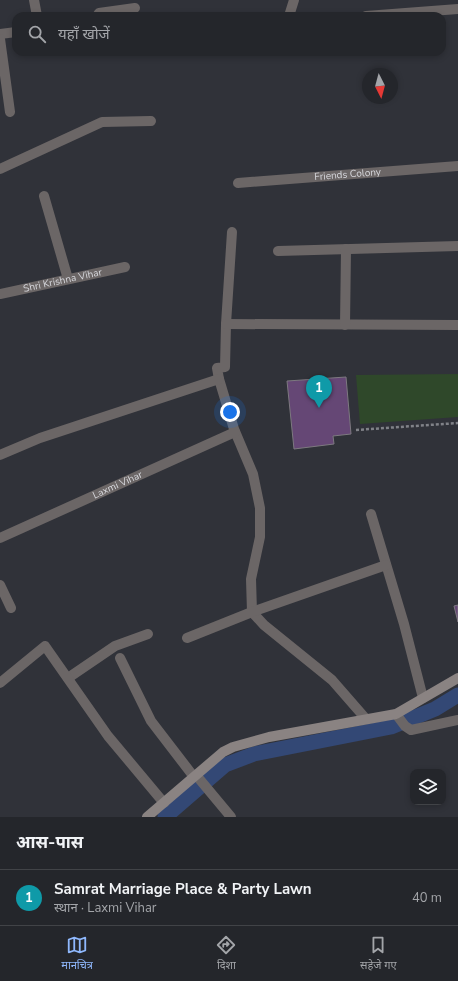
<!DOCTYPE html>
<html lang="hi">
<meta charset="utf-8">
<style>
body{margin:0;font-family:"Nunito Sans","Noto Sans Devanagari",sans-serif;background:#303237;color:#f1f3f6}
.controls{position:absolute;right:12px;bottom:12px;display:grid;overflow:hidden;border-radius:8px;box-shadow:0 2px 6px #0003}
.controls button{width:36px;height:36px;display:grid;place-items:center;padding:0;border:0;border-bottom:1px solid #414347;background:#24262b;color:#f1f3f6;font:20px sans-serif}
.compass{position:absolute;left:362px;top:68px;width:36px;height:36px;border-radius:50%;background:#24262b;box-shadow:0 2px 6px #0003;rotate:174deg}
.you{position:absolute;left:230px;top:412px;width:14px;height:14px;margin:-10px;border:3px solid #fff;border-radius:50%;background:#1a73e8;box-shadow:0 0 0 6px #1a73e833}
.badge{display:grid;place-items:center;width:26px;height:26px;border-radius:50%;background:#8fb8fd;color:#fff;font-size:13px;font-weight:700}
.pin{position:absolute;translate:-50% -33px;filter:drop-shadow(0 1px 2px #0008)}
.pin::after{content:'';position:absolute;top:21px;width:14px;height:12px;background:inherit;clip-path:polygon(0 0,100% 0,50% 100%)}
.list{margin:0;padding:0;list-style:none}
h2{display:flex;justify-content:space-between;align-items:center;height:52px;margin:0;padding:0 16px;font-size:17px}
h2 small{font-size:13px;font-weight:400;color:#a3a5a9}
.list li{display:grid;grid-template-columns:26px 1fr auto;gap:12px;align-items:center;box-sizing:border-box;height:56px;padding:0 16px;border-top:1px solid #414347}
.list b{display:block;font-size:15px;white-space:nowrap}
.list p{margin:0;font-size:13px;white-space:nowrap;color:#a3a5a9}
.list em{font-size:13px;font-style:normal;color:#a3a5a9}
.icon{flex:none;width:22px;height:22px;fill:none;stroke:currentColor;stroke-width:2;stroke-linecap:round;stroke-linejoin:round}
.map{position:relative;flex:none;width:458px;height:817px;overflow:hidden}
.search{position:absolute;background:#24262b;box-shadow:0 2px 6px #0003;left:12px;right:12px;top:12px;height:44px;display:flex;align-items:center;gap:10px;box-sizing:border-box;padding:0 14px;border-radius:12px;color:#a3a5a9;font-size:15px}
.sheet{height:108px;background:#24262b}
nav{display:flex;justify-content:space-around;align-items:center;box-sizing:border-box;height:56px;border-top:1px solid #414347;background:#24262b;font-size:11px;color:#a3a5a9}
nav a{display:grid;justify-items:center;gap:2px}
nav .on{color:#8fb8fd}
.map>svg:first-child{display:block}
.grass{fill:#2f482a}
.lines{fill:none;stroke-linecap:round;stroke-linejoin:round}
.canal{stroke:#334875;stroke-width:15}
.building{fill:#654775;stroke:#7d7980}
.path{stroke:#808288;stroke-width:2.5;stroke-dasharray:3 2;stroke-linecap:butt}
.street{stroke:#6b6666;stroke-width:10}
.secondary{stroke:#8a8382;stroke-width:10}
.labels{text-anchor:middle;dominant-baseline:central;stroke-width:4;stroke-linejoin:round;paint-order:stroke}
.street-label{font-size:10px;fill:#d6d7dc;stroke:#303239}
</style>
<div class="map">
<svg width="458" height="817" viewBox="0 0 458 817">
<rect width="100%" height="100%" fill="#303239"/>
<!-- grass -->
<polygon class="grass" points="458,374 458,417 360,424 356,375"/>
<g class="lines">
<!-- canal -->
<polyline class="canal" points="165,817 225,765 254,754 391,727 435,709 458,695"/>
</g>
<!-- building -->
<g class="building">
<polygon points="346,377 351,434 333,436 334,444 294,449 287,381"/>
<polygon points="458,605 458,622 454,606"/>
</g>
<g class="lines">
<!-- path -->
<polyline class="path" points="356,430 458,423"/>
<!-- street -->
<g class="street">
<polyline points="34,0 37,16"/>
<polyline points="97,16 99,13 135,8"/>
<polyline points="289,16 294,0"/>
<polyline points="366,16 458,9"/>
<polyline points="0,34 16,32"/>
<polyline points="0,39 10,112"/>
<polyline points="0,169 102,122 151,121"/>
<path id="s1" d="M238,183L458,166"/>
<polyline points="44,196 68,279"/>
<polyline points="232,232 226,324 225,367 217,368 219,379 234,429 253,474 260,508 260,537 251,579 252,612 264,625 332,680 366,719"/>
<polyline points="278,251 458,246"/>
<path id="s2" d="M0,294L125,267"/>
<polyline points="226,324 458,325"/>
<polyline points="345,325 346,249"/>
<polyline points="0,455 40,438 219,379"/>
<polyline points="371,514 404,624 423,698"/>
<path id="s3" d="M0,538L235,432"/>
<polyline points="0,585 11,608"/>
<polyline points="187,638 252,612 386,565"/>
<polyline points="120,658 151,721 194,777"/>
<polyline points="68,678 115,646 148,634"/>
<polyline points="0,683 45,646 108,736 164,803"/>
<polyline points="396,714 405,726 411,730 458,720"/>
<polyline points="196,775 231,817"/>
</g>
<!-- secondary -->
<polyline class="secondary" points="147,817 223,752 233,747 269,737 396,714 458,678"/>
</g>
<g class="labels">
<!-- street labels -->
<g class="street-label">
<text stroke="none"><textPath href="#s1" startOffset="110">Friends Colony</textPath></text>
<text stroke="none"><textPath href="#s2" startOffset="64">Shri Krishna Vihar</textPath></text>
<text stroke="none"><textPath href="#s3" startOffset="129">Laxmi Vihar</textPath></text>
</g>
</g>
</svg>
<div class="controls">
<button><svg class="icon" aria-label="layers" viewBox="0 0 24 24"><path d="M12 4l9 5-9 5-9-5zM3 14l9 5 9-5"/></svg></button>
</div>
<svg class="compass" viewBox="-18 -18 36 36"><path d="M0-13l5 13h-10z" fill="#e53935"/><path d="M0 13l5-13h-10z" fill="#a3a5a9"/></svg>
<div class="you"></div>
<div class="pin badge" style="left:319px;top:408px;background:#0f9aa8">1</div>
<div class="search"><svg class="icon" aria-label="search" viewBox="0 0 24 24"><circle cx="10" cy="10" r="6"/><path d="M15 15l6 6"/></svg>यहाँ खोजें</div>
</div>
<section class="sheet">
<h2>आस-पास<small></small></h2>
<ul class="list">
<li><span class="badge" style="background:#0f9aa8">1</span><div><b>Samrat Marriage Place &amp; Party Lawn</b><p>स्थान · Laxmi Vihar</p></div><em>40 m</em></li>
</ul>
</section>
<nav>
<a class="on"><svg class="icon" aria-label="map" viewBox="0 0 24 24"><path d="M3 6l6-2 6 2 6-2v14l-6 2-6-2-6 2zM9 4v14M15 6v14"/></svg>मानचित्र</a>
<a><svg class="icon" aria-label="directions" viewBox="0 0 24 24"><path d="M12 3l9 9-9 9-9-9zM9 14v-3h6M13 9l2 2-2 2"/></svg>दिशा</a>
<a><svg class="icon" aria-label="saved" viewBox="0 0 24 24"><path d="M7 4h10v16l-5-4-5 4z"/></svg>सहेजे गए</a>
</nav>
